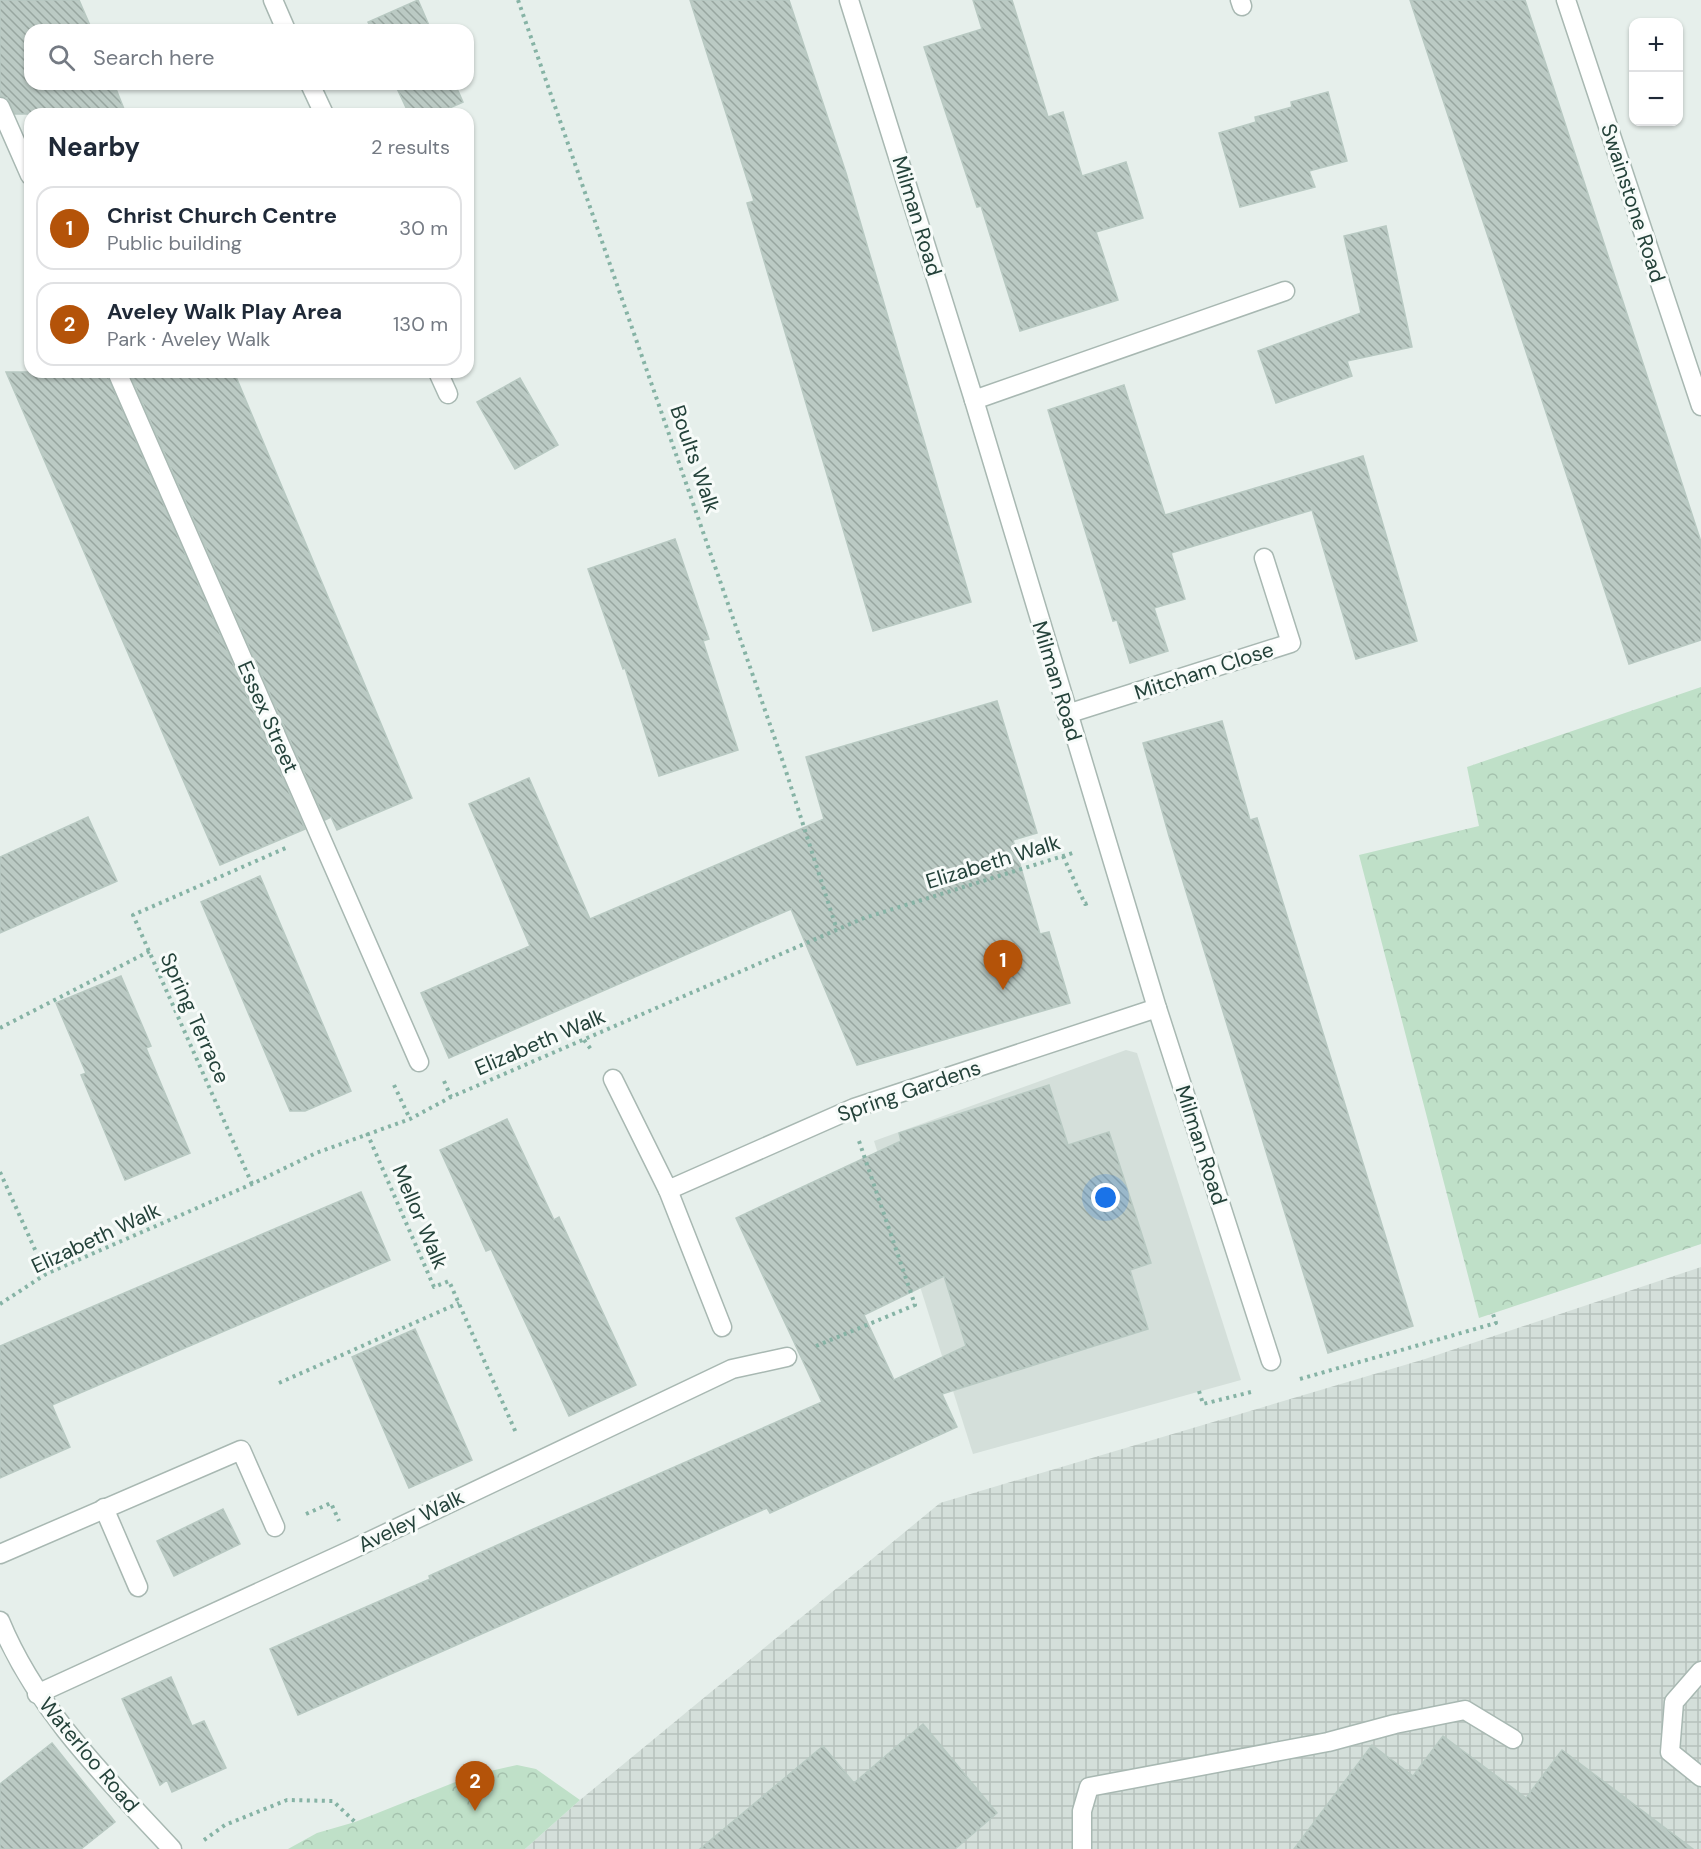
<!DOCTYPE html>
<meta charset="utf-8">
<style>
body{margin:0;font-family:"DM Sans",sans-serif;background:#f6f6f7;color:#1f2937}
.controls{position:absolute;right:18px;top:18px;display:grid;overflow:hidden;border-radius:12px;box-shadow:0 2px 4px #0004}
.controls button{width:54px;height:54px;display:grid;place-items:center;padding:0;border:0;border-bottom:2px solid #e0e1e3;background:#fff;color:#1f2937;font:30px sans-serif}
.you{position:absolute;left:1106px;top:1198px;width:21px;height:21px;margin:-15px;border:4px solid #fff;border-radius:50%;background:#1a73e8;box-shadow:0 0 0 9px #1a73e833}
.badge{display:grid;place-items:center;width:39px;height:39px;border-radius:50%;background:#b45309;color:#fff;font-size:20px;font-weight:700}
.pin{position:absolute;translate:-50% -50px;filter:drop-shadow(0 2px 3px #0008)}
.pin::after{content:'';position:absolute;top:32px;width:21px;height:18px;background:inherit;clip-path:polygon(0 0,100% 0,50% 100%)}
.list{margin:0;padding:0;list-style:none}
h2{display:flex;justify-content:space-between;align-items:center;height:78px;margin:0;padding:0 24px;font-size:26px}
h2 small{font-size:20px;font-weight:400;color:#747a83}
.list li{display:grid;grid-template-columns:39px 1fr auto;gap:18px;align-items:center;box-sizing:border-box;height:84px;margin:0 12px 12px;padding:0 12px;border:2px solid #e0e1e3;border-radius:18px}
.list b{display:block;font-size:22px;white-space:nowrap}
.list p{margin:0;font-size:20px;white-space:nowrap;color:#747a83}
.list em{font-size:20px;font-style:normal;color:#747a83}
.icon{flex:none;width:33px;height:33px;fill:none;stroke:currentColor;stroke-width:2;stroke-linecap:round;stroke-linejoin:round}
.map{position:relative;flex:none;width:1701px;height:1849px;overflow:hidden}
.search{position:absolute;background:#fff;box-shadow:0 2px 4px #0004;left:24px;top:24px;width:450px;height:66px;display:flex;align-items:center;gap:15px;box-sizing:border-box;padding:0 21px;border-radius:18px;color:#747a83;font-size:22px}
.panel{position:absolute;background:#fff;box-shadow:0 2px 4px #0004;left:24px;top:108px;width:450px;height:270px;border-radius:18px}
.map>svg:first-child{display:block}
.built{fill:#d4dfda}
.industrial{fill:url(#industrial-grid)}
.park{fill:url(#park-crowns)}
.building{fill:url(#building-back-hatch);stroke:#b8c9c2;stroke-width:1.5;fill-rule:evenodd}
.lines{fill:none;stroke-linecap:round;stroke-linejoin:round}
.minor-casing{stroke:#a8b8b2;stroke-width:21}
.path{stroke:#86b3a5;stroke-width:4;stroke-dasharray:3 4.5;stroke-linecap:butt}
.minor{stroke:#fff;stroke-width:18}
.labels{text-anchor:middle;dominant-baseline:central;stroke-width:6;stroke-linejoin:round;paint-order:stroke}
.street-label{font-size:21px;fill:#24423a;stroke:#f7fbf9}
</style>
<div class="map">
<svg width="1701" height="1849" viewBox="0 0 1701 1849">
<defs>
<pattern id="industrial-grid" width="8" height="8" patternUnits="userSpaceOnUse" patternTransform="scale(1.5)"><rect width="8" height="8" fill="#d4dfda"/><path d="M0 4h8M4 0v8" fill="none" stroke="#b6c1bc"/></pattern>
<pattern id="park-crowns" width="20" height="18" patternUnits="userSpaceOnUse" patternTransform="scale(1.5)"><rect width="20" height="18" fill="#bfe0c8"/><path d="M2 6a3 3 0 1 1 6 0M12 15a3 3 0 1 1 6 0" fill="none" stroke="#a4c1ad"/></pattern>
<pattern id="building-back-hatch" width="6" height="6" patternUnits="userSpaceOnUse" patternTransform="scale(1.5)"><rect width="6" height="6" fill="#bbcac4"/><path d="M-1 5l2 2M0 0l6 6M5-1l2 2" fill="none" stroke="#98a6a0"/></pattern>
</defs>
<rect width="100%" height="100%" fill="#e6efeb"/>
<!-- built -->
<polygon class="built" points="1126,1050 1137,1053 1241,1380 973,1454 874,1141"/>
<!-- industrial -->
<polygon class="industrial" points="1701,1267 1701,1849 525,1849 580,1800 940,1503 1425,1359"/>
<!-- park -->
<g class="park">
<polygon points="1701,687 1701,1244 1479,1318 1359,855 1479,826 1467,767"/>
<polygon points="517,1765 536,1769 580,1800 525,1849 288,1849 317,1833 355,1822 473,1775"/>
</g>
<!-- building -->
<g class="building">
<polygon points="0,0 79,0 92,30 30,30 30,84 114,84 126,114 15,114 7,98 0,96"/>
<polygon points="418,0 431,30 372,30 368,22"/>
<polygon points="690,0 789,0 846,173 971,602 873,631 755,230 747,203 754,201"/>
<polygon points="973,0 1012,0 1048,117 1063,112 1082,176 1126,162 1143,218 1096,232 1118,300 1020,331 981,206 977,207 924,47 982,29"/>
<polygon points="1410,0 1525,0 1701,542 1701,640 1629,664"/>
<polygon points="395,84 455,84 463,102 436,114 409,114"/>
<polygon points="1328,92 1347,161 1309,171 1315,187 1240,207 1219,133 1256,122 1255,117 1292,107 1291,102"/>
<polygon points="1386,226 1412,347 1347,361 1352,376 1276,403 1258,351 1361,313 1344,236"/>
<polygon points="6,372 106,372 305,829 220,865"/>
<polygon points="129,372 234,372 412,798 337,830 331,817 325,820"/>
<polygon points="520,378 558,445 515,469 477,402"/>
<polygon points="1124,385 1165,515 1363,456 1417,641 1356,659 1312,510 1171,553 1185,599 1154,608 1168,651 1130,663 1117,620 1113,621 1048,410"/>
<polygon points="675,539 709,639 703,641 738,750 659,776 625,668 623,669 588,569"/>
<polygon points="997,701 1037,833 1013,840 1040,934 1049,932 1070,1003 857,1065 791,909 449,1058 421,993 530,946 469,804 529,778 590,919 824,819 806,757"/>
<polygon points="1222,721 1250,820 1257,818 1413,1326 1328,1353 1169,836 1143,743"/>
<polygon points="88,817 117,881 0,933 0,857"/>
<polygon points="260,876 351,1091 305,1111 290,1111 201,902"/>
<polygon points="121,976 151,1046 146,1048 190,1153 125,1180 81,1075 86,1073 56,1003"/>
<path d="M1049,1085L1068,1145L1109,1132L1151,1263L1130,1270L1148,1329L942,1394L957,1427L770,1513L767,1508L298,1715L270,1649L430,1579L429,1576L522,1534L822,1402L736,1218L901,1141L899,1133ZM944,1276L966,1346L894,1380L864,1315Z"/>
<polygon points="507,1119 554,1220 559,1217 636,1385 569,1416 491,1249 486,1251 440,1150"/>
<polygon points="361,1192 390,1260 52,1405 70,1447 0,1478 0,1346"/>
<polygon points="415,1329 472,1460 409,1488 352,1357"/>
<polygon points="223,1509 240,1544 174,1576 157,1541"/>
<polygon points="171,1677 192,1726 204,1721 226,1768 172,1792 167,1780 160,1785 122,1699"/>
<polygon points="923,1724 997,1813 955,1849 700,1849 823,1746 854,1783"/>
<polygon points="1443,1736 1526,1798 1562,1750 1693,1849 1294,1849 1372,1745 1413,1776"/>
<polygon points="52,1743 115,1822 81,1849 0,1849 0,1784"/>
</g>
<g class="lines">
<defs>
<g id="minor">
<polyline points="273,0 286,30"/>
<polyline points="849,0 974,400 1157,1008 1271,1361"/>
<polyline points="1240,0 1242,6"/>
<polyline points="1566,0 1701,406"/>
<polyline points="310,84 324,114"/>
<polyline points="0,107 30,175"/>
<polyline points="117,372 419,1062"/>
<polyline points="438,372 448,394"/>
<polyline points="974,400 1285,291"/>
<polyline points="1067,714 1291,643 1264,558"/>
<polyline points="613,1079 668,1190 854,1108 1157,1008"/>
<polyline points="668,1190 722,1327"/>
<polyline points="104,1508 138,1587"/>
<polyline points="0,1554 241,1450 275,1527"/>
<path d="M0,1621C37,1711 107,1779 172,1849"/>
<polyline points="1701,1671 1674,1702 1670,1752 1701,1777"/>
<polyline points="37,1694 351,1550 732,1369 787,1357"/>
<polyline points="1082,1849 1082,1811 1089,1787 1328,1742 1395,1724 1465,1710 1513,1739"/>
</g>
</defs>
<!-- minor casing -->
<use href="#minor" class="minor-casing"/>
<!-- path -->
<g class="path">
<polyline points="518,0 783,762 837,930"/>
<polyline points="1063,856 1085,904 1091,902"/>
<polyline points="0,1028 150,951"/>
<polyline points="584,1040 593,1052"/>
<polyline points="444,1081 451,1097"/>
<polyline points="394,1085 410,1119"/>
<polyline points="367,1133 434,1287 449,1281 517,1435"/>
<polyline points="0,1172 46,1274"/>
<polyline points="252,1184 133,915 288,847"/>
<polyline points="0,1304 46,1274 252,1184 316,1153 410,1119 451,1097 864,918 1076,852"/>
<polyline points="816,1346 915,1305 859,1141"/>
<polyline points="1300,1379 1496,1323 1493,1314"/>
<polyline points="279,1383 459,1303"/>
<polyline points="1199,1391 1203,1404 1255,1391"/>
<polyline points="306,1514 331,1503 339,1521"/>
<polyline points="204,1840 225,1825 287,1800 333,1801 355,1822"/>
</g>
<!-- minor -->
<use href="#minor" class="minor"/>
</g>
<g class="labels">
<!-- street labels -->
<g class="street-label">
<text transform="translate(1633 203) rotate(72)">Swainstone Road</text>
<text transform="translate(917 216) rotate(73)">Milman Road</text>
<text transform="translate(695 459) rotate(71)">Boults Walk</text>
<text transform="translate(1204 671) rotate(-18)">Mitcham Close</text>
<text transform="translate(1057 681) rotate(73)">Milman Road</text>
<text transform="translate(268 717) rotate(66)">Essex Street</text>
<text transform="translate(993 862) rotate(-17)">Elizabeth Walk</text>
<text transform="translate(195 1018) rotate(66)">Spring Terrace</text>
<text transform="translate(540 1042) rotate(-23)">Elizabeth Walk</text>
<text transform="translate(909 1091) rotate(-19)">Spring Gardens</text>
<text transform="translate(1201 1145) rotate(72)">Milman Road</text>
<text transform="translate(420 1217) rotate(67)">Mellor Walk</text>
<text transform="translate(96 1238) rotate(-25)">Elizabeth Walk</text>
<text transform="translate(411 1521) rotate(-26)">Aveley Walk</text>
<text transform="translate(89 1755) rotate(50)">Waterloo Road</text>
</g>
</g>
</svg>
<div class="controls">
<button>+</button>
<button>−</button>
</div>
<div class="you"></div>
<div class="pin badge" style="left:1003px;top:990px">1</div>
<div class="pin badge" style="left:475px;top:1811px">2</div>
<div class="search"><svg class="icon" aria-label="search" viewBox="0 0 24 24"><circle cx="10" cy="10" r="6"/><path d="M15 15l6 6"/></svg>Search here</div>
<section class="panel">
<h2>Nearby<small>2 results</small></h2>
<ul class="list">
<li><span class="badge">1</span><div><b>Christ Church Centre</b><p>Public building</p></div><em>30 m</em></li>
<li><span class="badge">2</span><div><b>Aveley Walk Play Area</b><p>Park · Aveley Walk</p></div><em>130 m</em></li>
</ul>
</section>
</div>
